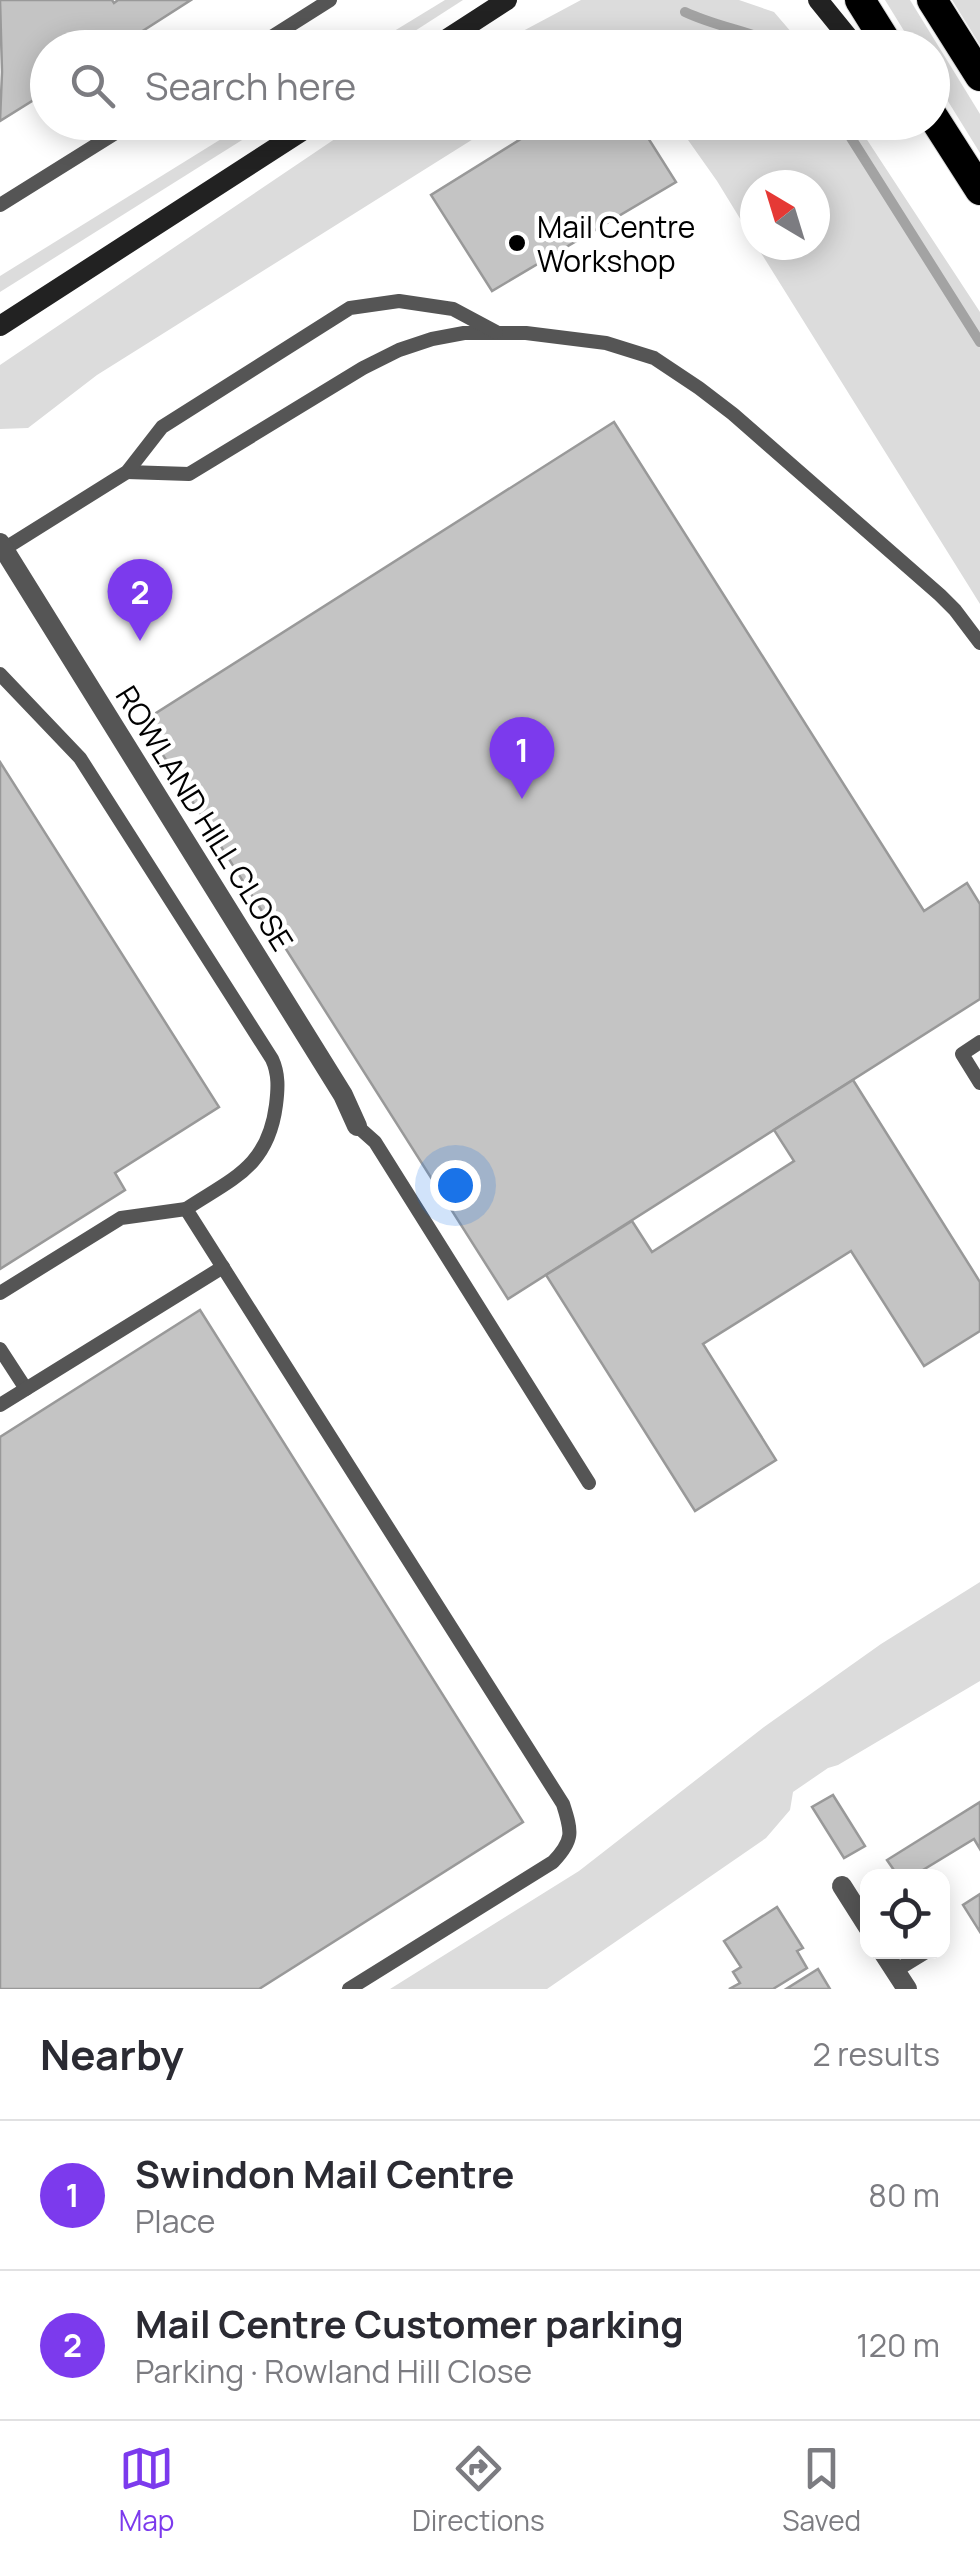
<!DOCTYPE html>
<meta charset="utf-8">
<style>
body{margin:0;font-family:Manrope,sans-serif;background:#f2f2f3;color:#2b2b33}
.controls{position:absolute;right:30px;bottom:30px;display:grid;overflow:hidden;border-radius:20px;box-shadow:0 5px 25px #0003}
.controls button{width:90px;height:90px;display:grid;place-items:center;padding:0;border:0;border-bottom:2px solid #e1e1e2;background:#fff;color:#2b2b33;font:50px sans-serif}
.compass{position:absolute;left:740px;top:170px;width:90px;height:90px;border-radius:50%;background:#fff;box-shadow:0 5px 25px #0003;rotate:322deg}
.you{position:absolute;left:455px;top:1185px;width:35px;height:35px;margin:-25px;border:8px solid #fff;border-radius:50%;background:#1a73e8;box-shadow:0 0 0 15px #1a73e833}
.badge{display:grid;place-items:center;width:65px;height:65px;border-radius:50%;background:#7c3aed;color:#fff;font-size:32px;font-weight:700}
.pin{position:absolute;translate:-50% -82px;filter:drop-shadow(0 2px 5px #0008)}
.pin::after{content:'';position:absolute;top:52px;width:35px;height:30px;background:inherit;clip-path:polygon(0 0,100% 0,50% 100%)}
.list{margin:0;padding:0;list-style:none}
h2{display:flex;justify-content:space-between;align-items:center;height:130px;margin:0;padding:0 40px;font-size:42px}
h2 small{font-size:32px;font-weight:400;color:#7c7c81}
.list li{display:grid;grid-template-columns:65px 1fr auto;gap:30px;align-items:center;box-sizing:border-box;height:150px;padding:0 40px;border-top:2px solid #e1e1e2}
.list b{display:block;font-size:38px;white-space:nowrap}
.list p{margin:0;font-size:32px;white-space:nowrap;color:#7c7c81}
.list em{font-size:32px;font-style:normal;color:#7c7c81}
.icon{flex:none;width:55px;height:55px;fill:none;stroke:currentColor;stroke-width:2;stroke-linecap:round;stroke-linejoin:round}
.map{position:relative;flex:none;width:980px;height:1989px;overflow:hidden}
.search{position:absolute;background:#fff;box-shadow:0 5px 25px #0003;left:30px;right:30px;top:30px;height:110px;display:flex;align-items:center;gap:25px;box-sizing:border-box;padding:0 35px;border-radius:55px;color:#7c7c81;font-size:38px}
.sheet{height:430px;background:#fff}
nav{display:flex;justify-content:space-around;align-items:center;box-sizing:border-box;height:140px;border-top:2px solid #e1e1e2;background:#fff;font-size:28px;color:#7c7c81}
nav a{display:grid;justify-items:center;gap:5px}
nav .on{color:#7c3aed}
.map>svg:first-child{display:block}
.green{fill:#dcdcdc}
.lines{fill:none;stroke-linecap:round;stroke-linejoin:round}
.stream{stroke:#a3a3a3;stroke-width:10}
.building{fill:#c4c4c4;stroke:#999;stroke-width:2.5}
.highway-casing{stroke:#dbdbdb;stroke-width:32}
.lane{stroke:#555;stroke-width:14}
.street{stroke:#555;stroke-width:20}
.secondary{stroke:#222;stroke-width:20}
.highway{stroke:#000;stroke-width:30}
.poi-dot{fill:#000;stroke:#fff;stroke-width:4}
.labels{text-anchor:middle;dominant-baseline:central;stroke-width:9;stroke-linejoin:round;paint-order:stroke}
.poi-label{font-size:30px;fill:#000;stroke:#fff;text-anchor:start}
.street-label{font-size:30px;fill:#000;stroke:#fff}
</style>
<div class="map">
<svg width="980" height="1989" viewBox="0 0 980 1989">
<rect width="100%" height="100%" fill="#fff"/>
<!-- green -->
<g class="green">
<polygon points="445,0 463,0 390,47 368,47"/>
<polygon points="581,0 739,0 774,12 804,47 493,47"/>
<polygon points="885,0 910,0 980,114 980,153 933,77 932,48 914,47"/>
<polygon points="952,0 980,0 980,45"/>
<polygon points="360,122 504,123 478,136 97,375 28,428 0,429 0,365"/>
<polygon points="247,123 269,123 0,292 0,276"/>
<polygon points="676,123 856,123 980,312 980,604 756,245 815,245 815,185 755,185 755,243 717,181"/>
<polygon points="980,1582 980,1681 838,1765 828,1768 793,1792 790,1810 766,1838 547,1989 390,1989 579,1871 764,1727 881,1644"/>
</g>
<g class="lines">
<!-- stream -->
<g class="stream">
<path d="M685,12C719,28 752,31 786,48"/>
<polyline points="841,122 980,342"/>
</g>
</g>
<!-- building -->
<g class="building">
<polygon points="0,0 112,0 114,3 118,0 191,0 116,48 48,48 48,91 0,121 2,72"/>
<polygon points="548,122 638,122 676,182 492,291 431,195"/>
<polygon points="614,422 924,911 967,883 980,904 980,999 508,1299 142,722"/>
<polygon points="0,762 219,1107 115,1173 125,1190 0,1269"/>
<polygon points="853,1080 980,1282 980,1331 924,1366 851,1251 703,1344 776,1460 695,1511 546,1275 632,1221 652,1252 794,1161 774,1130"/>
<polygon points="200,1310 523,1822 259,1989 0,1989 0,1437"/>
<polygon points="833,1795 865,1846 844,1858 812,1807"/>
<polygon points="980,1802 980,1849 974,1839 913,1876 898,1876 887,1860"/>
<polygon points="980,1894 980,1932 963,1905"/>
<polygon points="777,1907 803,1948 797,1951 807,1968 773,1989 729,1989 740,1983 733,1972 741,1967 724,1941"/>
<polygon points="818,1969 830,1989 786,1989"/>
</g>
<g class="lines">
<defs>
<g id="highway">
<polyline points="860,0 890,48"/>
<polyline points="932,0 980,76"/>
<polyline points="932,115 980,190"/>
</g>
</defs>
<!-- highway casing -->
<use href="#highway" class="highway-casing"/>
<!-- lane -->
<g class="lane">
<polyline points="254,48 330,0"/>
<polyline points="0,205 133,122"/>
<polyline points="127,472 189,474 363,368 399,350 432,339 464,333 526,333 606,343 654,358 699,388 733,414 940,595 955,610 980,643"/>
<polyline points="4,549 127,472 162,427 350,308 399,301 453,309 496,332"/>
<path d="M0,674L80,758L272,1059C279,1074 278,1089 276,1105C268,1167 233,1178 186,1209L563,1804C572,1832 574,1840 553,1862L349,1989"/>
<polyline points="980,1042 962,1054 980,1083"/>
<polyline points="357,1126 375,1142 589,1483"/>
<polyline points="0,1293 121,1218 186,1209"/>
<polyline points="0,1349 26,1389"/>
<polyline points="0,1405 223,1267"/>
<polyline points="895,1971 926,1952"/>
</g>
<!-- street -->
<g class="street">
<polyline points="0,543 343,1095 357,1126"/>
<polyline points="842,1886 868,1927"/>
<polyline points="883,1952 907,1989"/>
</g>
<!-- secondary -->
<g class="secondary">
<polyline points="818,0 857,48"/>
<polyline points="433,48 507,0"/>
<polyline points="0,326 316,122"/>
</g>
<!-- highway -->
<use href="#highway" class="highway"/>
</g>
<!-- markers -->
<circle class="poi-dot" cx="517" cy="243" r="10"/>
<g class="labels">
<!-- poi labels -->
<g class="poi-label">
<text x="537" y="226">Mail Centre<tspan x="537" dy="34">Workshop</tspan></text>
</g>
<!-- street labels -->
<g class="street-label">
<text transform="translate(205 818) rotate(58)">ROWLAND HILL CLOSE</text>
</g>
</g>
</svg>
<div class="controls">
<button><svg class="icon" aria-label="locate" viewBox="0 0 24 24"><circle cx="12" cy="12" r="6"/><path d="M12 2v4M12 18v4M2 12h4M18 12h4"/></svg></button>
</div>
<svg class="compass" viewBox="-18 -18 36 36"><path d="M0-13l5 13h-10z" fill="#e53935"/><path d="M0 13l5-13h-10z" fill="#7c7c81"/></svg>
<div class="you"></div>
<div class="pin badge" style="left:522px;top:799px">1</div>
<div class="pin badge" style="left:140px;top:641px">2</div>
<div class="search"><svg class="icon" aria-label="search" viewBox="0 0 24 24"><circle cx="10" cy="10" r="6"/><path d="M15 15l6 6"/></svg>Search here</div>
</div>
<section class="sheet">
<h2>Nearby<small>2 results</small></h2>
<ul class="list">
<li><span class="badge">1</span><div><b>Swindon Mail Centre</b><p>Place</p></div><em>80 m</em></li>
<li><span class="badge">2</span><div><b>Mail Centre Customer parking</b><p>Parking · Rowland Hill Close</p></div><em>120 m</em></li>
</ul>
</section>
<nav>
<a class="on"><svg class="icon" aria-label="map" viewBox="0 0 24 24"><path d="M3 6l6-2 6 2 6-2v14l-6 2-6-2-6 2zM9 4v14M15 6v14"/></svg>Map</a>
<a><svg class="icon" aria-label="directions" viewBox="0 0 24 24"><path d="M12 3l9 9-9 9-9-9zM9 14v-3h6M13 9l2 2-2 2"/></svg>Directions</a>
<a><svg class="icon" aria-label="saved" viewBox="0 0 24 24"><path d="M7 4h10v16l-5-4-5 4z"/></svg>Saved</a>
</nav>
